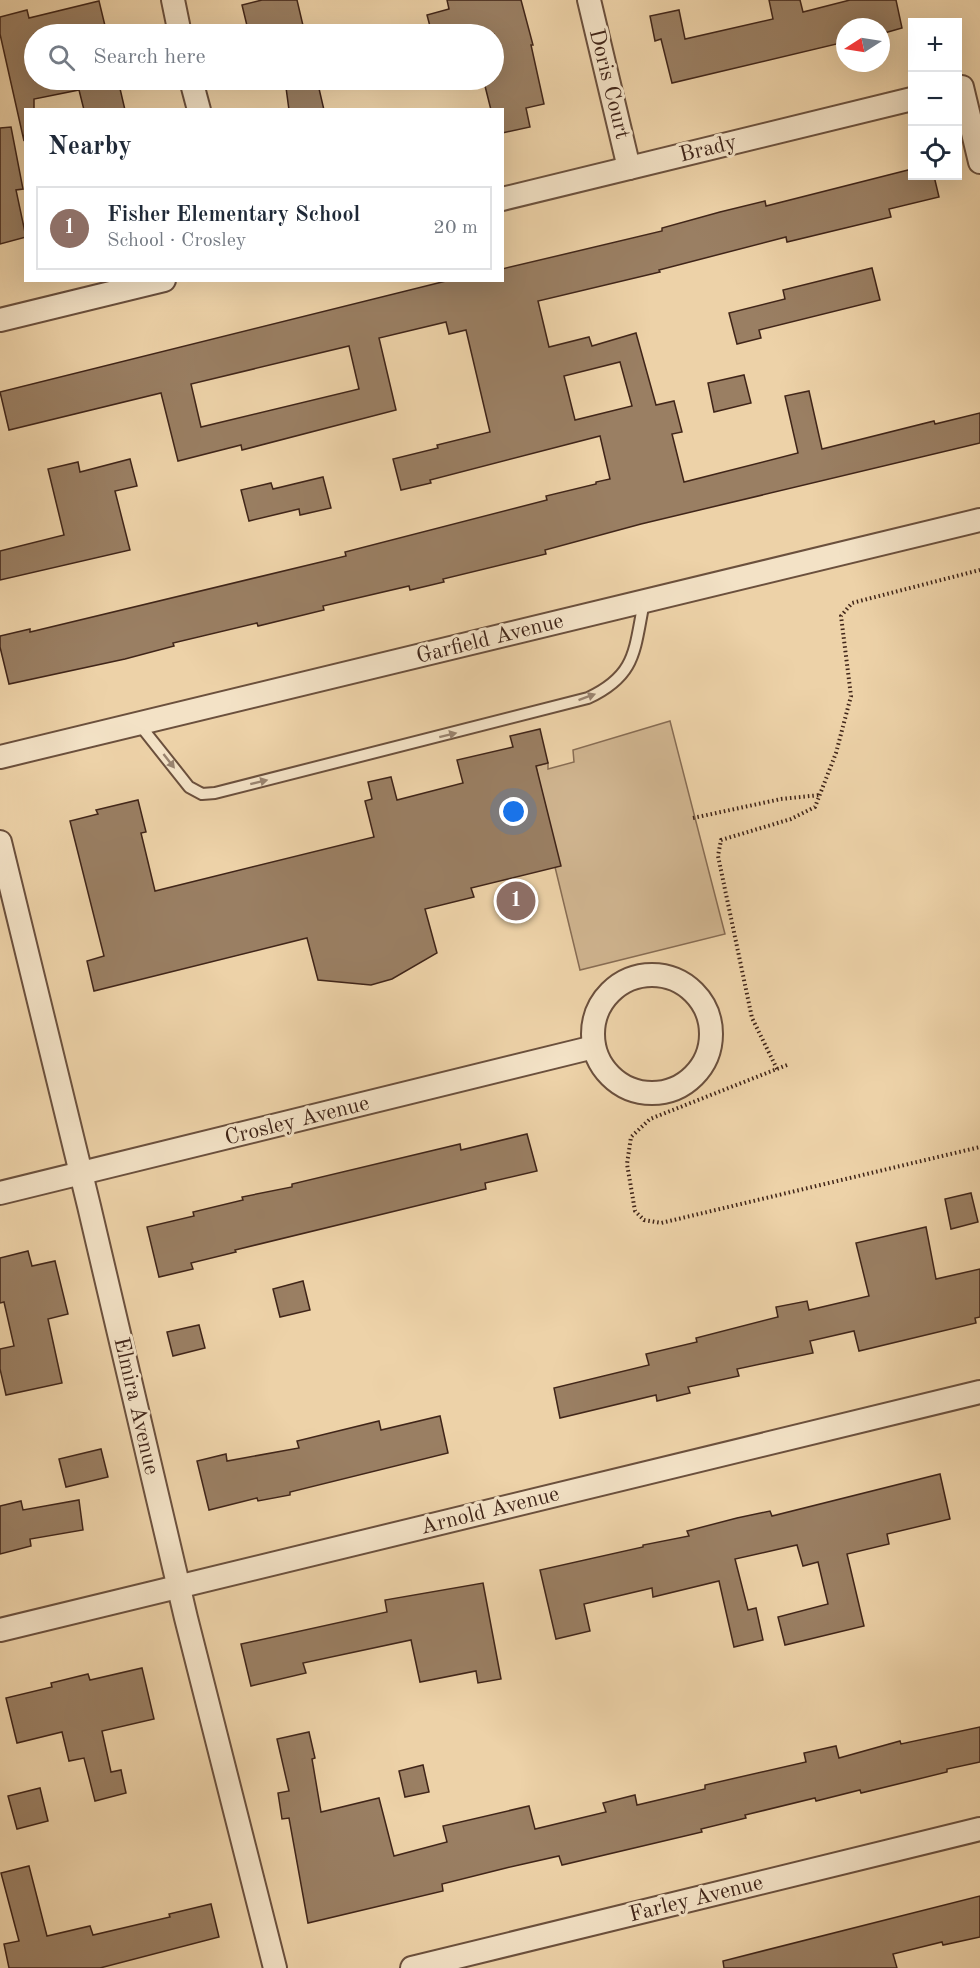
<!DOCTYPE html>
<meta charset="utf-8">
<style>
body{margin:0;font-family:"Old Standard TT",serif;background:#f2f2f3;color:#1f2937}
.controls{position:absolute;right:18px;top:18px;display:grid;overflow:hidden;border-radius:0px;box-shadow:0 6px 24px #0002}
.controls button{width:54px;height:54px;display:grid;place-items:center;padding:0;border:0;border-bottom:2px solid #e0e1e3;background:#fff;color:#1f2937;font:30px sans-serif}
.compass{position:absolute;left:836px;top:18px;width:54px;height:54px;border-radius:50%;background:#fff;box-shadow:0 6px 24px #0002;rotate:258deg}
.you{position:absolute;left:514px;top:812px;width:21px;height:21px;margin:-15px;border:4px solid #fff;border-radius:50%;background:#1a73e8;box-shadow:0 0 0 9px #1a73e833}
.badge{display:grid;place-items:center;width:39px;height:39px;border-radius:50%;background:#2563eb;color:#fff;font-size:20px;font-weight:700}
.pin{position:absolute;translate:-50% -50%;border:3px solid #fff;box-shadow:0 2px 6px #0006}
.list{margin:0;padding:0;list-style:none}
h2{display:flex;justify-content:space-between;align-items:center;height:78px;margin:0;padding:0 24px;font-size:26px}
h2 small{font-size:20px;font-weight:400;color:#747a83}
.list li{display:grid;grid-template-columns:39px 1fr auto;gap:18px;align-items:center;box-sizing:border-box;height:84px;margin:0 12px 12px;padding:0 12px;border:2px solid #e0e1e3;border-radius:0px}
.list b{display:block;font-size:22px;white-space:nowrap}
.list p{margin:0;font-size:20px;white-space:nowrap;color:#747a83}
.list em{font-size:20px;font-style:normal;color:#747a83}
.icon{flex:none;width:33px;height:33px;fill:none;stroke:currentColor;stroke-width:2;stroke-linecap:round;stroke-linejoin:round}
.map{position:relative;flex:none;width:980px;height:1968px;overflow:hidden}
.search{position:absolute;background:#fff;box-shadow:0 6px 24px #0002;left:24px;top:24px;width:480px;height:66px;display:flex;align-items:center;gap:15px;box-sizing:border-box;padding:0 21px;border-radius:33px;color:#747a83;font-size:22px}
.panel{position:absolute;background:#fff;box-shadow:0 6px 24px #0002;left:24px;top:108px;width:480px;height:174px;border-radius:0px}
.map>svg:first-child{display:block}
.green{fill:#d0b590;stroke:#886d54;stroke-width:1.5}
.building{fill:#9a7f63;stroke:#402519;stroke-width:1.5;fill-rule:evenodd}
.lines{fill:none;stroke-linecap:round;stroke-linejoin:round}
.service-casing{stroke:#6b503d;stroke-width:14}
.minor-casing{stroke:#6b503d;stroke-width:26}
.path{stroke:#402519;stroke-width:4;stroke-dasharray:1.5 3;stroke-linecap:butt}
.service{stroke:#f3e2c6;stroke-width:10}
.minor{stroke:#f3e2c6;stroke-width:22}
.oneway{fill:#9a8470}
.labels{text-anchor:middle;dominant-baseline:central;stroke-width:6;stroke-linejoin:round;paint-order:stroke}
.street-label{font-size:22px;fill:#402519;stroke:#f3e2c6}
</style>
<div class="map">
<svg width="980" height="1968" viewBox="0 0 980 1968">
<rect width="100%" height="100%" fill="#edd2a8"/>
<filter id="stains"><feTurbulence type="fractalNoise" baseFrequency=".00333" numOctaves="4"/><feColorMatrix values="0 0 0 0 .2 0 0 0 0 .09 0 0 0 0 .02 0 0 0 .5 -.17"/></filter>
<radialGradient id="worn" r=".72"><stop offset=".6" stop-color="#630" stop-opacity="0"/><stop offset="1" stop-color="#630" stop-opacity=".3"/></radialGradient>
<!-- green -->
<polygon class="green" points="670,721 725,934 580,970 555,867 536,766 548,763 548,769 574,762 573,750"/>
<!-- building -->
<g class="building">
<polygon points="262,0 297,0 305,34 249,34 242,5"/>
<polygon points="447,0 521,0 533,45 531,45 544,104 526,108 530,127 502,133 502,110 491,110 484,82 494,80 494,34 432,34 427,15 449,9"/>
<polygon points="769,0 800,0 803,12 850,0 896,0 902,28 881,34 881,27 845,27 845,42 672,83 661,39 655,41 650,16 679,10 685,39 773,19"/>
<polygon points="99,1 107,34 34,34 34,80 118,80 125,110 84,110 79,90 34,99 34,110 26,110 24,141 0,34 0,17 27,10 29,18"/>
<polygon points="285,80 317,80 324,110 289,110"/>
<polygon points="11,127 23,189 16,190 26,237 0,244 0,128"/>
<path d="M912,169V176H934L939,197L889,209L891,217L787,242L786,237L659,270L660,272L538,301L549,347L589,337L592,346L636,333L656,405L674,401L682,432L672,434L684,482L798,453L785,396L809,391L822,449L934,421L935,424L980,413V443L641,524L545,550L546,554L443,579L444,582L410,590L409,586L323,606L324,610L258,626L257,623L173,643L174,646L125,659L9,684L0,647V636L30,629V632L346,556L345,552L547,500L546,496L596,484V482L610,479L600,436L430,480L431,483L401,490L393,459L438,448L437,445L490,432L466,330L449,334L446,322L379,338L396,410L242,450L241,445L178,461L161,393L9,430L0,392L450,280H502V269L662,231V228L720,212L765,201L766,206ZM349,346L359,389L201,427L191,384ZM620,362L632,406L575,420L564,376Z"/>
<polygon points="872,268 880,300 759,330 761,338 737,344 729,313 785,299 783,290"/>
<polygon points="744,375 751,403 714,412 708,383"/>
<polygon points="130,459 137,486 115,491 130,550 0,580 0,551 64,535 48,469 78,462 80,472"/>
<polygon points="323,477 331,508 300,515 299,509 249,521 241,490 271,483 273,489"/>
<polygon points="540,729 548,763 536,766 561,866 471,888 474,897 425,909 437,953 392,979 371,985 318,980 307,938 94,991 87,961 104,956 70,821 98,814 96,810 138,800 146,832 141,833 155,891 374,837 365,801 372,799 368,782 391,777 397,800 463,783 457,760 513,747 510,736"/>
<polygon points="527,1134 537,1171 485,1183 486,1189 235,1250 236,1252 191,1263 193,1269 159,1277 147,1227 194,1216 193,1212 243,1200 242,1197 292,1187 292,1184 460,1144 461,1150"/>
<polygon points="971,1193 978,1222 951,1229 945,1199"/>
<polygon points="926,1227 936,1279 980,1269 980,1317 975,1318 976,1323 859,1351 854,1331 810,1341 813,1353 737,1369 739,1376 688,1387 690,1393 657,1401 656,1395 560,1418 554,1388 649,1365 646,1354 697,1342 696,1338 778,1317 776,1307 807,1301 809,1310 869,1296 856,1243"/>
<polygon points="28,1251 32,1266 55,1261 68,1314 48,1319 62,1383 6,1395 0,1369 0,1349 14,1346 4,1302 0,1303 0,1258"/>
<polygon points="303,1281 310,1310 280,1317 273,1289"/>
<polygon points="199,1325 205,1348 173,1356 167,1332"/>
<polygon points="440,1416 448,1453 290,1492 290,1495 258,1501 257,1498 209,1510 197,1461 226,1454 227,1461 299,1448 297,1441 379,1421 381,1430"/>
<polygon points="101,1449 108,1477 66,1487 59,1459"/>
<polygon points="940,1474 950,1519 887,1534 889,1544 847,1554 864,1626 785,1645 778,1617 828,1604 818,1562 803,1566 797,1545 735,1559 748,1610 756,1608 763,1640 734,1647 719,1581 653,1597 652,1588 584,1604 590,1631 556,1639 540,1570 643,1547 643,1545 689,1536 687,1531 737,1518 770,1511 772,1516"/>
<polygon points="79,1500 83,1530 30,1539 31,1546 0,1554 0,1506 21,1501 23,1510"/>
<polygon points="483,1583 501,1679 478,1683 476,1671 420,1682 411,1640 303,1663 306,1673 251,1686 241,1644 387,1612 385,1600"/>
<polygon points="142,1668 154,1719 102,1731 111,1772 121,1770 126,1793 95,1801 84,1758 69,1761 62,1732 17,1743 6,1698 52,1687 51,1683 88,1674 90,1680"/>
<polygon points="980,1727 980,1762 947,1769 947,1772 861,1793 860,1790 816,1801 815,1798 745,1815 746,1818 701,1829 702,1832 562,1865 559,1856 506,1868 442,1884 443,1891 308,1923 289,1818 282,1819 278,1793 289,1791 277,1739 309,1732 315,1758 312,1759 321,1812 379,1798 394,1856 447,1842 443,1826 529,1806 535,1829 606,1812 603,1803 635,1795 637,1805 705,1789 705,1785 806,1762 804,1753 836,1746 839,1758 900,1741 901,1744"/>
<polygon points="423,1765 429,1792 405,1797 399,1771"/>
<polygon points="40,1788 48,1821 17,1829 8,1796"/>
<polygon points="29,1866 47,1936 90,1926 93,1935 170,1917 169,1914 211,1904 219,1937 100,1968 9,1968 4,1944 19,1941 1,1873"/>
<polygon points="980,1896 980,1937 943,1945 942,1942 893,1954 897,1968 724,1968 723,1961"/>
</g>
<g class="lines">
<defs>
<path id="service" d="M139,724L189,787L202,794L215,793L588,698C637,675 634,650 644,602"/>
<g id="minor">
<polyline points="173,0 180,34"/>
<polyline points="589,0 629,168"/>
<polyline points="191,80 199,110"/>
<polyline points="962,87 980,162"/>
<polyline points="502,199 912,99"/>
<polyline points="0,320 164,280"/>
<polyline points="0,757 980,520"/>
<polyline points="0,842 89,1206 186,1618 275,1968"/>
<circle cx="652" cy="1034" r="59"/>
<polyline points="0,1193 594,1047"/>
<polyline points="0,1630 980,1392"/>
<polyline points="412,1968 980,1829"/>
</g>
</defs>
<!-- service casing -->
<use href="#service" class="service-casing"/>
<!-- minor casing -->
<use href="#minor" class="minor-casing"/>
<!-- path -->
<g class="path">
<polyline points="693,818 781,799 820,795"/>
<polyline points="586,1014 594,1020"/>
<polyline points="787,1065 650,1119 631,1137 627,1164 635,1211 644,1220 661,1223 980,1147"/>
<polyline points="777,1069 752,1018 718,856 721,840 791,819 815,807 836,753 851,696 841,616 852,603 980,570"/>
</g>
<!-- service -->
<use href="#service" class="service"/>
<!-- minor -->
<use href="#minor" class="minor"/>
</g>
<!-- one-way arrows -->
<defs><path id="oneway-solid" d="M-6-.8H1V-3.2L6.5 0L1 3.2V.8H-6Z" transform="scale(1.5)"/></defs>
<g class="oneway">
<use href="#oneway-solid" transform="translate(587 697) rotate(-20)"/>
<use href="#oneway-solid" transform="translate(448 735) rotate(-14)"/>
<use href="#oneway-solid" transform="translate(169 761) rotate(52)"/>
<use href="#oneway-solid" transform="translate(259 782) rotate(-14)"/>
</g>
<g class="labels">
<!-- street labels -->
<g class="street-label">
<text transform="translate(609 84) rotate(76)">Doris Court</text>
<text transform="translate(708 149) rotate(-14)">Brady</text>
<text transform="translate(490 639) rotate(-14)">Garfield Avenue</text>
<text transform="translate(297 1121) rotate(-14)">Crosley Avenue</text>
<text transform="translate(136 1406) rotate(77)">Elmira Avenue</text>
<text transform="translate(490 1511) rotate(-14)">Arnold Avenue</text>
<text transform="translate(696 1899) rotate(-14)">Farley Avenue</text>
</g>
</g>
<rect width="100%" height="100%" filter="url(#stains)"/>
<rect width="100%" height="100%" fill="url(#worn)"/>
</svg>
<div class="controls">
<button>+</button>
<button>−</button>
<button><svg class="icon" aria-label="locate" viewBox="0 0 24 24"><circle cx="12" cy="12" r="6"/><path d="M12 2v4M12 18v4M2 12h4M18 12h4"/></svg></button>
</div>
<svg class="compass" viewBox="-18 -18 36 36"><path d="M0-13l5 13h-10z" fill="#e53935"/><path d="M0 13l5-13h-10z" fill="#747a83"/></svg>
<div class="you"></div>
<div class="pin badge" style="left:516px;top:901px;background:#8d6e63">1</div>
<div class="search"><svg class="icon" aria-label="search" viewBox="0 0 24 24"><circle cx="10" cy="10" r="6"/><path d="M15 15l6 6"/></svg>Search here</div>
<section class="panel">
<h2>Nearby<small></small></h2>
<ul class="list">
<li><span class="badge" style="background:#8d6e63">1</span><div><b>Fisher Elementary School</b><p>School · Crosley</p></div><em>20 m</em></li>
</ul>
</section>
</div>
